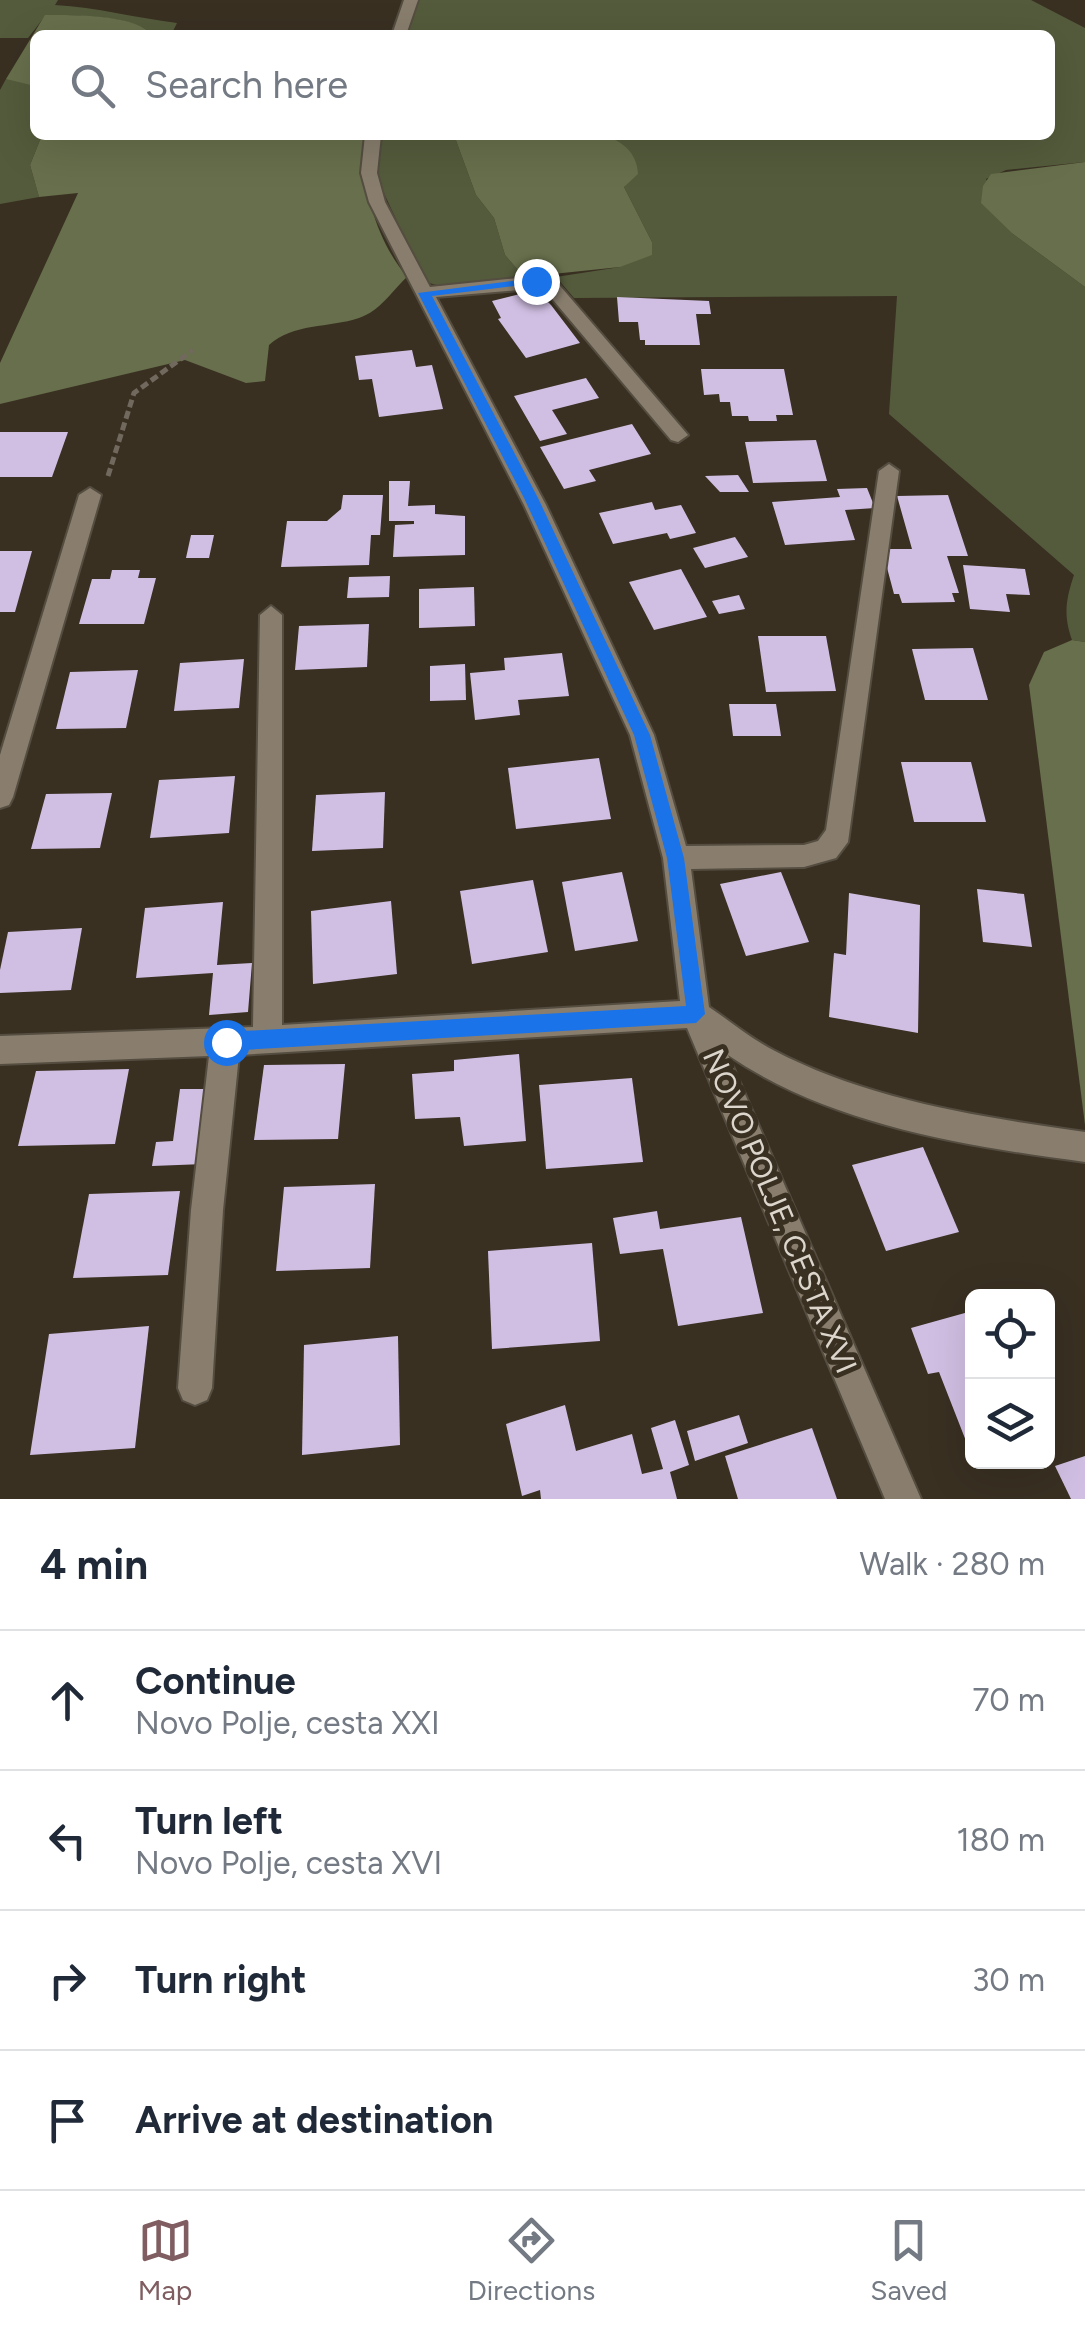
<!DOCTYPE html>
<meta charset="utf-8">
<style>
body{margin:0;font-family:Figtree,sans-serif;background:#f2f2f3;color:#1f2937}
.controls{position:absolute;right:30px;bottom:30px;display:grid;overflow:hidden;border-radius:15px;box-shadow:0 10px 40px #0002}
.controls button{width:90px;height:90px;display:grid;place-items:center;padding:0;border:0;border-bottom:2px solid #e0e1e3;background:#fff;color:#1f2937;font:50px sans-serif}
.stop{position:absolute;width:30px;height:30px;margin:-22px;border:8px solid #1a73e8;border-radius:50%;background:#fff}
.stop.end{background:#1a73e8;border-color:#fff;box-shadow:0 2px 10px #0008}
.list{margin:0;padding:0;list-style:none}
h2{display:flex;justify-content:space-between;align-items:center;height:130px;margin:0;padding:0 40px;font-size:42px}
h2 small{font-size:32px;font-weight:400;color:#747a83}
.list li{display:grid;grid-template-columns:65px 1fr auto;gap:30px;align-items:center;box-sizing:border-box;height:140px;padding:0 40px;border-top:2px solid #e0e1e3}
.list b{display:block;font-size:38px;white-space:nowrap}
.list p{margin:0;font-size:32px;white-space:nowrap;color:#747a83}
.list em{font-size:32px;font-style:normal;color:#747a83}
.icon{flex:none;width:55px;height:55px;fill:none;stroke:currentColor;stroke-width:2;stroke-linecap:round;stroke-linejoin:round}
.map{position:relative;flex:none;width:1085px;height:1499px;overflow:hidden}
.search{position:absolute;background:#fff;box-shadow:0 10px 40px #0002;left:30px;right:30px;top:30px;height:110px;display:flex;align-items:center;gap:25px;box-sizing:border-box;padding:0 35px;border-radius:15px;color:#747a83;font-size:38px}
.sheet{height:690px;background:#fff}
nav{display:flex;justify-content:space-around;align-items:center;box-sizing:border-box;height:140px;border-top:2px solid #e0e1e3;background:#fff;font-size:28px;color:#747a83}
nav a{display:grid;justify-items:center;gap:5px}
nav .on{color:#7f5d60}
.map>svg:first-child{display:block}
.green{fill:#545b3c}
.forest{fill:#676f4c}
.building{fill:#d1bfe3}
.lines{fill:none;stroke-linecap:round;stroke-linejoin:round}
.minor-casing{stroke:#544d40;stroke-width:4}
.path{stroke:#71695d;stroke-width:5;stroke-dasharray:8 4;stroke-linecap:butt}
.minor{fill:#897e6e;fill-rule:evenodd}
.route{fill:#1a73e8}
.labels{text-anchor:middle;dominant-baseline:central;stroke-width:10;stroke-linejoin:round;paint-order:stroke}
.street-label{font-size:30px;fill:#dbd5cc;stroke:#393022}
</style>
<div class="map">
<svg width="1085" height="1499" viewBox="0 0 1085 1499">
<rect width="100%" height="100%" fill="#393022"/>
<!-- green -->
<g class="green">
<path d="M0,0H58L55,5C97,7 135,18 177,23L171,35H152C135,14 73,16 46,15L28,38H0Z"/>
<path d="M416,0H1031L1085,28V162L1006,170L986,179L1013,234L1085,287V642L1072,640C1063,615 1066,599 1074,575L889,414L897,296L574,298L556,277L620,267L652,242L624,187L629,179L612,138L603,135H1050V35H405Z"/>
<polygon points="15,78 35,86 35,135 42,135 30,165 39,197 0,204 0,90 6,79"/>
<polygon points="380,135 454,135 476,195 494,218 505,255 524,277 441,286 425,282 377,178"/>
</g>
<!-- forest -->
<g class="forest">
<path d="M45,15C73,15 136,14 152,35H35V86L6,79Z"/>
<path d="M42,135H366C360,183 375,238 407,277C391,292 380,311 359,318C329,328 293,323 269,345L265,381L246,383L185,360L0,404V363L78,193L39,197L30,165Z"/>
<path d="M454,135H603C622,141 637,152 638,174L624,187L652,242V255L620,267L524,277L505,255L494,218L476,195Z"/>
<polygon points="1085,162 1085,287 1013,234 981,203 983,186 991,174"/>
<polygon points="1072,640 1085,642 1085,1125 1029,685 1044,652"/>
</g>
<!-- building -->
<g class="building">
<polygon points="536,290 551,305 580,343 526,358 498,319 501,318 492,301"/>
<polygon points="617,297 709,301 711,314 696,314 700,345 645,345 645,340 640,340 638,322 619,322"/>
<polygon points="412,350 416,367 432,365 443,409 379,417 372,379 359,380 355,356"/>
<polygon points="701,369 784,369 793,415 776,415 777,421 749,421 748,416 732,416 730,402 720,402 719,394 704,395"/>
<polygon points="586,378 599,398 552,410 567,434 540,441 514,396"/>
<polygon points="632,424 651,454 589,470 596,481 564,489 540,447"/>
<polygon points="0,432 68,432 52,477 0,477"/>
<polygon points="816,440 827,481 753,483 745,442"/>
<polygon points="738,475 749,492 720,492 705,476"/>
<polygon points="389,481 410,481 408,506 435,505 435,514 465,516 465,555 393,557 395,525 414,524 414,521 389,521"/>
<polygon points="867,488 875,508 845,510 855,540 785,545 772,502 840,497 837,489"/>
<polygon points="343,495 383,495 380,535 371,535 369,565 281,567 287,521 327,521 341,509"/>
<polygon points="948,495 968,556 947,556 959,593 952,593 955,602 902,603 899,594 894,594 882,549 912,549 897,496"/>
<polygon points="652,502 655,510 681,505 696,533 670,539 667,533 613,544 599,513"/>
<polygon points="191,535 214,535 209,558 186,558"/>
<polygon points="735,537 748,557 705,568 693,548"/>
<polygon points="0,551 32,551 15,612 0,612"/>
<polygon points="963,565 1025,569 1030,595 1006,594 1010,612 970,609"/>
<polygon points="681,569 707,617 654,630 629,582"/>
<polygon points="112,570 140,570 138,578 156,578 144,624 79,624 92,579 110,579"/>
<polygon points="390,576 389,597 347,598 349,577"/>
<polygon points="474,587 475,626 419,628 419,589"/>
<polygon points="739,595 745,609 719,614 712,601"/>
<polygon points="369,624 367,667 295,670 299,626"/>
<polygon points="758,636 826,636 836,691 766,692"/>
<polygon points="973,648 988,700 925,700 912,649"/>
<polygon points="562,653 569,696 518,700 520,715 475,720 470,673 505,670 504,658"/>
<polygon points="244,659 239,708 174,711 180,663"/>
<polygon points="465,664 466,700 430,701 430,666"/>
<polygon points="138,670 126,728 56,729 70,672"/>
<polygon points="729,704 776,704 781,736 733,736"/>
<polygon points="599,758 611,819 516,829 508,768"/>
<polygon points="901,762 971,762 986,822 914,822"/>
<polygon points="235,776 229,833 150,838 159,780"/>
<polygon points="385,792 383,848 312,851 316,795"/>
<polygon points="112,793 100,848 31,849 46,794"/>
<polygon points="622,872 638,941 575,951 562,882"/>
<polygon points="781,872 809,942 746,956 720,884"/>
<polygon points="533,880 548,952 472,964 460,891"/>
<polygon points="977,889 1024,894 1032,947 983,942"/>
<polygon points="849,893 920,905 918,1033 829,1017 834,953 846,955"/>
<polygon points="391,901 397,974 313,984 311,911"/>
<polygon points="223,902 217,965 252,963 248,1012 209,1015 213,973 136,978 145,908"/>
<polygon points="82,928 71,990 0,993 0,970 8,932"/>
<polygon points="519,1054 526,1141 464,1146 460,1117 415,1119 412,1074 454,1071 454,1060"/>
<polygon points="345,1064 338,1139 254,1140 264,1065"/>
<polygon points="129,1069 115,1144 18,1146 36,1071"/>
<polygon points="632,1078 643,1162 546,1169 539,1085"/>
<polygon points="180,1089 214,1089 204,1164 152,1166 156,1142 173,1141"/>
<polygon points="923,1147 959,1232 886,1251 852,1165"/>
<polygon points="375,1184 370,1268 276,1271 284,1187"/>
<polygon points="180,1191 168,1275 73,1278 89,1194"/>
<polygon points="657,1211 660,1229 741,1217 763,1313 678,1326 663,1249 620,1254 613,1218"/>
<polygon points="592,1243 600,1341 492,1349 488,1251"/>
<polygon points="972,1311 972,1439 966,1441 939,1372 928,1374 911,1328"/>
<polygon points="149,1326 135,1448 30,1455 49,1334"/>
<polygon points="398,1336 400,1445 302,1455 304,1345"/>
<polygon points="565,1405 576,1451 632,1434 642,1474 663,1469 651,1428 675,1420 689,1465 670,1472 677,1499 541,1499 540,1490 522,1496 506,1424"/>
<polygon points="739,1415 748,1443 695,1461 687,1431"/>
<polygon points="812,1428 837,1499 738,1499 725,1456"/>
<polygon points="1085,1456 1085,1499 1071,1499 1055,1466"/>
</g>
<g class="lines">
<defs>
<g id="minor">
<polygon points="404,0 418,0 406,35 392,35"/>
<path d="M365,135H381L377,173L385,202L430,287L536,276L555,280L688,435L678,442L671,440L543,288L436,297L546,505L654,735L686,846L804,845L818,841L826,830L879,471L889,464L899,471L848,842L836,858L804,867L691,869L709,1007C730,1021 750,1038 773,1050C868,1100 980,1117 1085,1132V1162C966,1146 830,1125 728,1055L921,1499H885L687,1028L239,1055L223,1210L212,1388L207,1400L195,1405L183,1400L178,1388L191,1210L209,1056L0,1064V1036L253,1027L260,615L271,606L282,615V1025L680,1001L663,858L630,735L524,505L369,202L361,173Z"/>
<polygon points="90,488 101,495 13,797 9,805 0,808 0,755 79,495"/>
</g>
</defs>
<!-- minor casing -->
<use href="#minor" class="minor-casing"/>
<!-- path -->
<polyline class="path" points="108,476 134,393 193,350"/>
<!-- minor -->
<use href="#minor" class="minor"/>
</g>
<!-- route -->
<polygon class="route" points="536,278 540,283 432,296 538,498 650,735 684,858 705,1014 696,1023 226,1051 219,1048 219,1035 226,1032 686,1006 667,858 634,735 524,498 418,293"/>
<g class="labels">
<!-- street labels -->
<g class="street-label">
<text transform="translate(780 1211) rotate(67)">NOVO POLJE, CESTA XVI</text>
</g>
</g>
</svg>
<div class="controls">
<button><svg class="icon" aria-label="locate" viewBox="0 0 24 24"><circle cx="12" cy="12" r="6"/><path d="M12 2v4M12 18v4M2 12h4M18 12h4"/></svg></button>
<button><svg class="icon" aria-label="layers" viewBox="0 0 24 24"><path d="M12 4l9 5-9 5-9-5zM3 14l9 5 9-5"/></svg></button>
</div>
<div class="stop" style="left:226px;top:1042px"></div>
<div class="stop end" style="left:536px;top:281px"></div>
<div class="search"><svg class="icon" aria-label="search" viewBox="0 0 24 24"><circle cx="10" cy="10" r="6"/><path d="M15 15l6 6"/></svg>Search here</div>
</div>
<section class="sheet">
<h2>4 min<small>Walk · 280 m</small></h2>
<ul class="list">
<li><svg class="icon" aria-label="ahead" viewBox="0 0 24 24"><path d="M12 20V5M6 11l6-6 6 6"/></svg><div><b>Continue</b><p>Novo Polje, cesta XXI</p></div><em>70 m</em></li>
<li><svg class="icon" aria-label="left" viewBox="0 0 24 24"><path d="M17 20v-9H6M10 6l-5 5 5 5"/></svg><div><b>Turn left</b><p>Novo Polje, cesta XVI</p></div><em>180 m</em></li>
<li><svg class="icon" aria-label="right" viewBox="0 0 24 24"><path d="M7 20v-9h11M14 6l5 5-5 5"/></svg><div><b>Turn right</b></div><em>30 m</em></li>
<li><svg class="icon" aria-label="arrive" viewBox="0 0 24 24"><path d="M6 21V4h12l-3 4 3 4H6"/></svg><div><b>Arrive at destination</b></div></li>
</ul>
</section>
<nav>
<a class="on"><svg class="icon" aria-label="map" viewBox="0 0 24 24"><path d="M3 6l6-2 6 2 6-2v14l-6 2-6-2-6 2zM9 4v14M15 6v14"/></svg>Map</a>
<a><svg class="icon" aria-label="directions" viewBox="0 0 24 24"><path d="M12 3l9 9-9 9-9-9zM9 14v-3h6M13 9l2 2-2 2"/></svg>Directions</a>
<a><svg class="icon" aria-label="saved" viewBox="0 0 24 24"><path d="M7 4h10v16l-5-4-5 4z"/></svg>Saved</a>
</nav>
